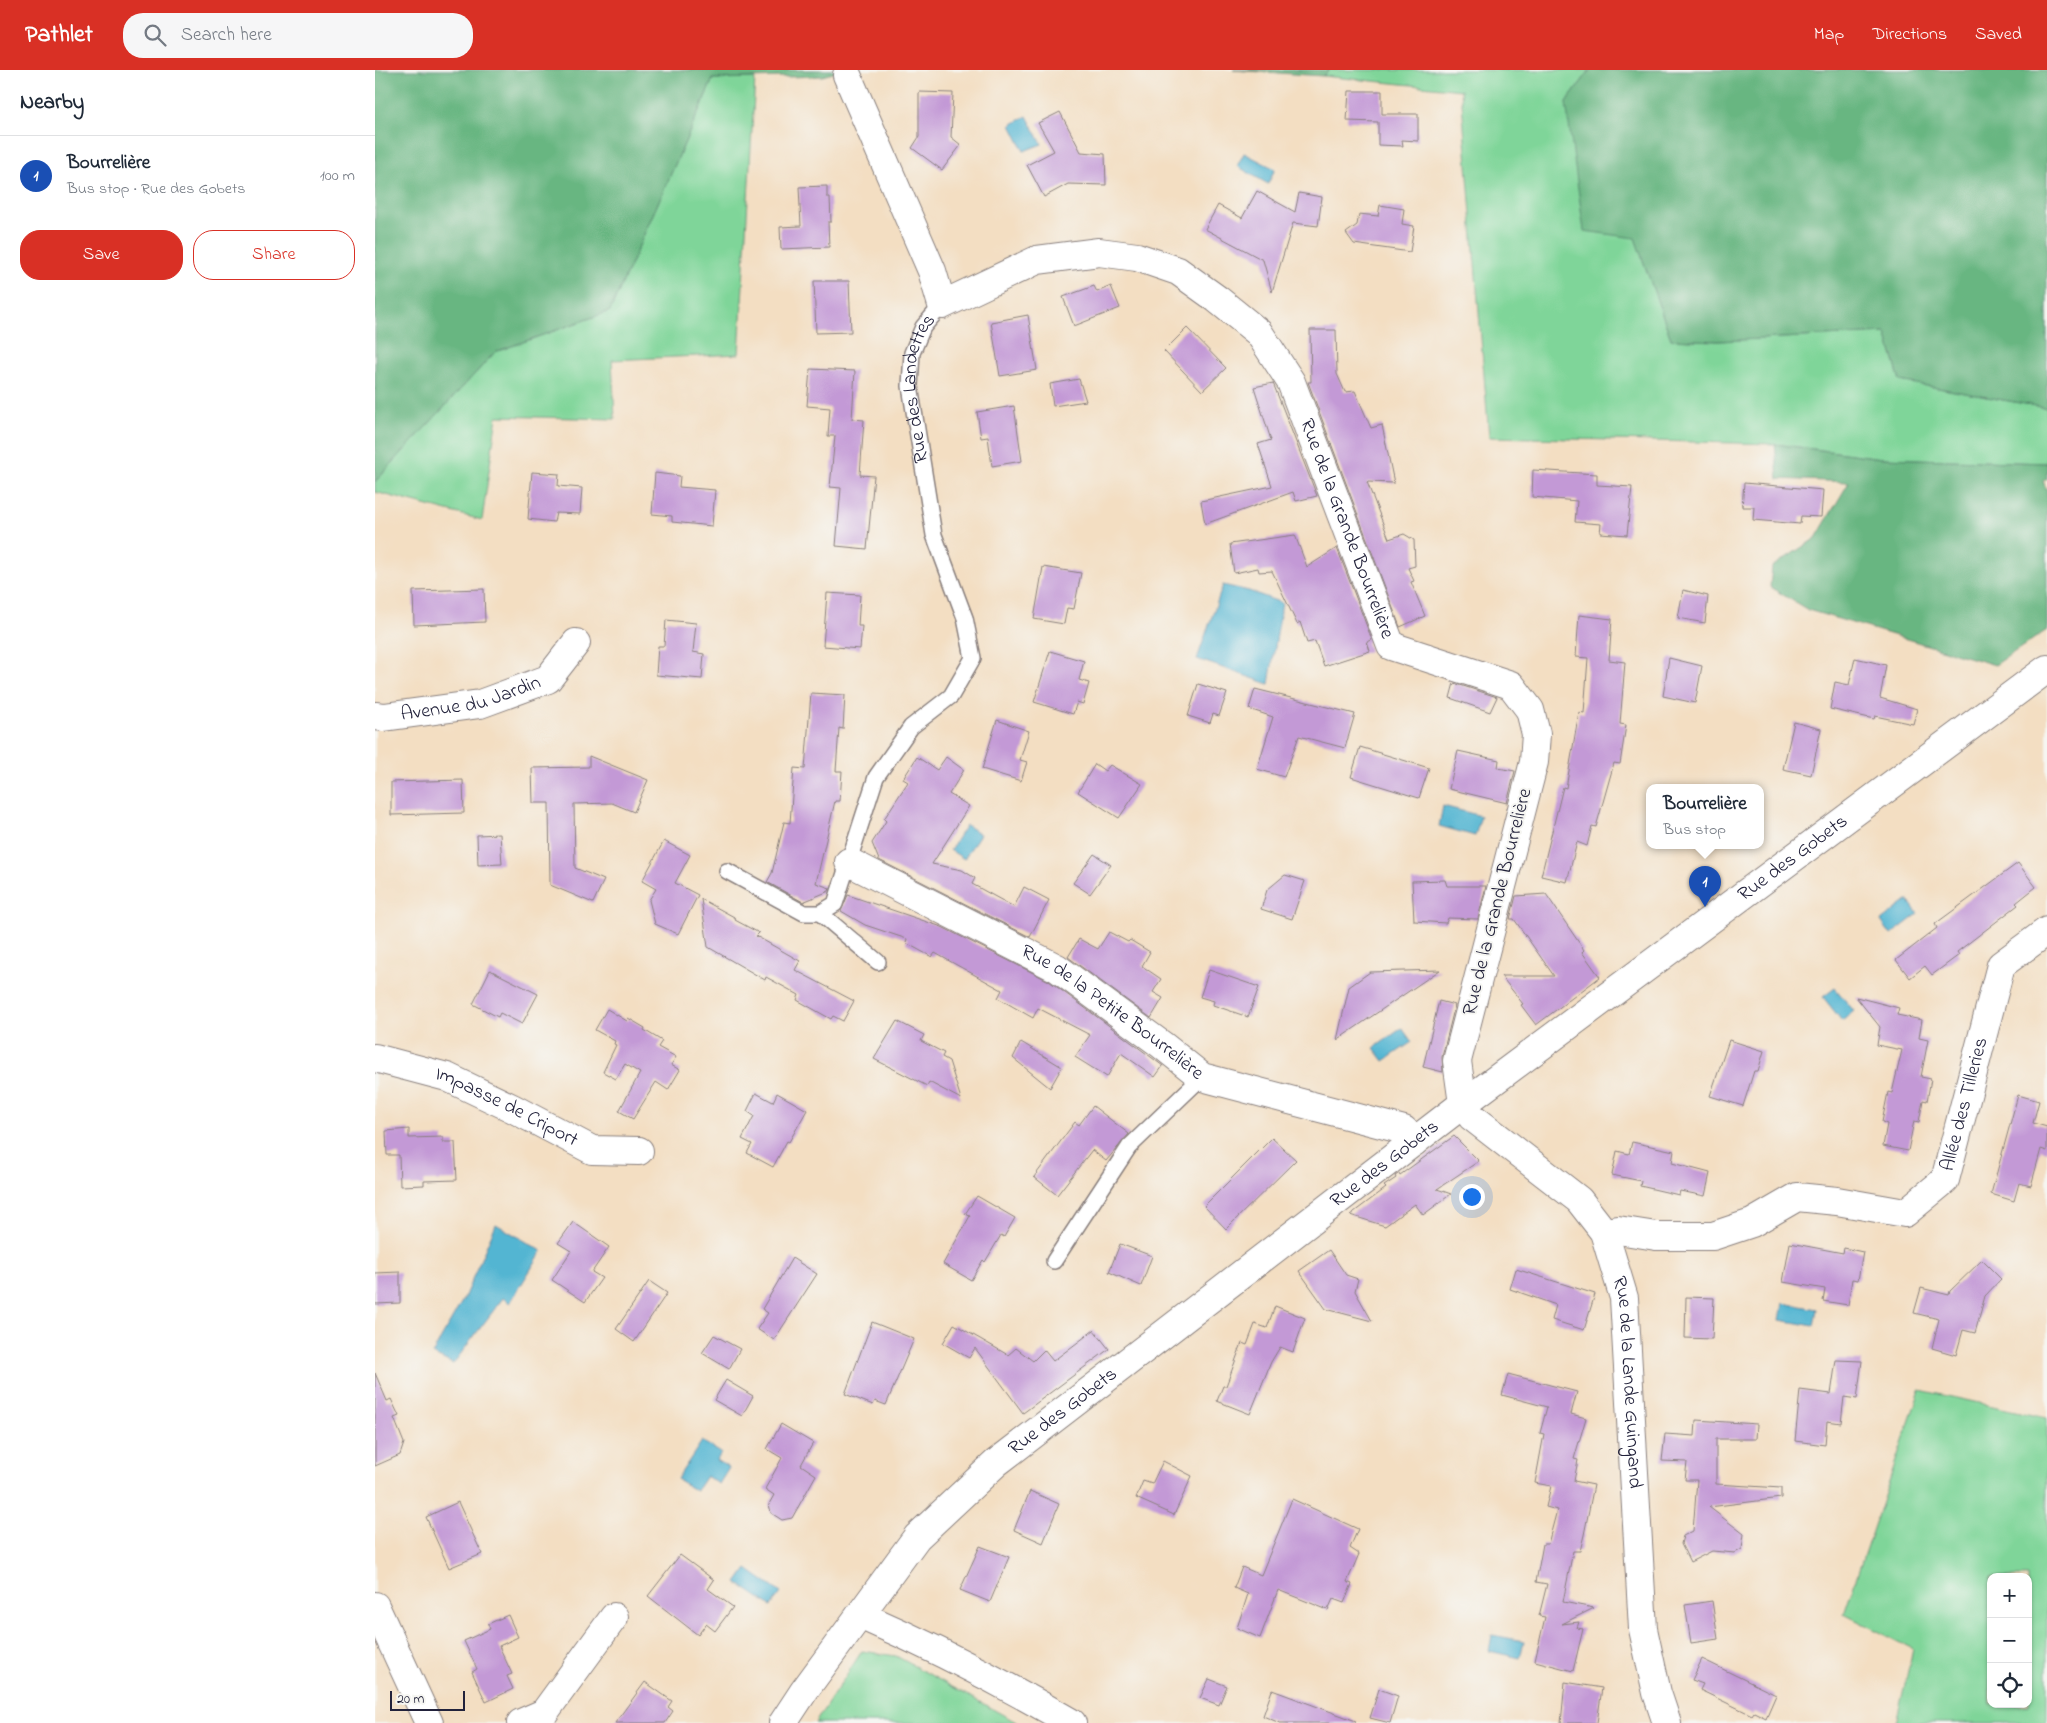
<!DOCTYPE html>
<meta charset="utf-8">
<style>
body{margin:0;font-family:"Indie Flower",sans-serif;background:#f6f6f7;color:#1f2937}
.controls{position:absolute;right:15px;bottom:15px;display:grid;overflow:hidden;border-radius:10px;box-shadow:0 1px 4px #0004}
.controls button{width:45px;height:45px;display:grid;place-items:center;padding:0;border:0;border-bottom:1px solid #e0e1e3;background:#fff;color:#1f2937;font:25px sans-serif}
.scale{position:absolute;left:15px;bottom:12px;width:75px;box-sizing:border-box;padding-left:5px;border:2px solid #22223b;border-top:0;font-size:14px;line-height:18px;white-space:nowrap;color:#22223b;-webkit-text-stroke:4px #f6f6f2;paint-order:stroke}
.you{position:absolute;left:1096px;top:1126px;width:18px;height:18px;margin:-12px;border:4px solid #fff;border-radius:50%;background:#1a73e8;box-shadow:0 0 0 8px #1a73e833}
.badge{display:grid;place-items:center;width:32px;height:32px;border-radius:50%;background:#d93025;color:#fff;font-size:16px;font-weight:700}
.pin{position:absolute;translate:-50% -41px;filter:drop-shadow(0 1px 2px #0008)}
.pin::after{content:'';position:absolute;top:26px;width:18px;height:15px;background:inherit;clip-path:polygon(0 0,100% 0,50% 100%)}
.popup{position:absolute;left:1271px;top:714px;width:118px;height:65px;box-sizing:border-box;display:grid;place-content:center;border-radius:10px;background:#fff;filter:drop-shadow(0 1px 4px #0005);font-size:16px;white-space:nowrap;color:#747a83}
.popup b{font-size:19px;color:#1f2937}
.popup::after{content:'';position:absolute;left:50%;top:100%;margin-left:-10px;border:10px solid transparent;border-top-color:#fff}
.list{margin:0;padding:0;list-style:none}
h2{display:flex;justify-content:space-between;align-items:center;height:65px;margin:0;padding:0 20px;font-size:21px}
h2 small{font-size:16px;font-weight:400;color:#747a83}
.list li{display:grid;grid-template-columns:32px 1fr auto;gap:15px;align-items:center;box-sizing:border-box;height:80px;padding:0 20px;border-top:1px solid #e0e1e3}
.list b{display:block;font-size:19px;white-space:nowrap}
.list p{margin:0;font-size:16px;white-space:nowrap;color:#747a83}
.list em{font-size:16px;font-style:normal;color:#747a83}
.actions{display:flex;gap:10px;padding:15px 20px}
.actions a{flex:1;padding:11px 0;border:1px solid #d93025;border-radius:20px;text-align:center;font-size:18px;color:#d93025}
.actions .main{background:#d93025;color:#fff}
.icon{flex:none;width:28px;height:28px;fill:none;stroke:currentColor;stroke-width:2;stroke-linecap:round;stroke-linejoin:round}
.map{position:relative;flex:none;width:1672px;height:1653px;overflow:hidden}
header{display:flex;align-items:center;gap:30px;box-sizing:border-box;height:70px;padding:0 25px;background:#d93025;color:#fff}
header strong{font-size:24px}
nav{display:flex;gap:28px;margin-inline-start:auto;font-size:18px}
.search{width:350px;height:45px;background:#f6f6f7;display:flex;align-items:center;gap:12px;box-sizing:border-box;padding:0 18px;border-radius:20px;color:#747a83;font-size:19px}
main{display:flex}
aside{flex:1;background:#fff}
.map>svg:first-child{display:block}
.green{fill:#7fd599;stroke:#507c6a;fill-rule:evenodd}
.forest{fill:#67b681;stroke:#446c5e}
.water{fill:#53b5d2;stroke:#3a6c86}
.building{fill:#c399d6}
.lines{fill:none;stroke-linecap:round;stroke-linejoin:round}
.lane-casing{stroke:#8a807e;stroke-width:18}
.street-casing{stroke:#8a807e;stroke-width:30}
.secondary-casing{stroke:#8a807e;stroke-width:30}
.lane{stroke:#fff;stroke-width:15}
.street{stroke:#fff;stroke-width:28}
.secondary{stroke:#fff;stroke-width:28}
.labels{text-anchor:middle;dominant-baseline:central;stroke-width:4;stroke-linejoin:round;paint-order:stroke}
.street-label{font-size:20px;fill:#22223b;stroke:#f6f6f2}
</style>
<header>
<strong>Pathlet</strong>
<div class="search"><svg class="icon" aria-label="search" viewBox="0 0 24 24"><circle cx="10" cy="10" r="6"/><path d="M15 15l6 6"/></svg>Search here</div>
<nav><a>Map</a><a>Directions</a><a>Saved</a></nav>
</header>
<main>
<aside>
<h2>Nearby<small></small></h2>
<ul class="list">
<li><span class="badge" style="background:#1a4fb4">1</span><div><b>Bourrelière</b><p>Bus stop · Rue des Gobets</p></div><em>100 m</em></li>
</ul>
<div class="actions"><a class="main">Save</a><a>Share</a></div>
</aside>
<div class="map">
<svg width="1672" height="1653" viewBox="0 0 1672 1653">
<rect width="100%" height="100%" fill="#f6f6f2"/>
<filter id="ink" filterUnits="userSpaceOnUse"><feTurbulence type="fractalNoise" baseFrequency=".02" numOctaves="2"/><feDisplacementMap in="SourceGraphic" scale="10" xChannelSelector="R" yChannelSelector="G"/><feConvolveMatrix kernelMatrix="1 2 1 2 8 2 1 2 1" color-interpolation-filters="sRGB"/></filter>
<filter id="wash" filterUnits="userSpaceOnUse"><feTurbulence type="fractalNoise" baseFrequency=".0096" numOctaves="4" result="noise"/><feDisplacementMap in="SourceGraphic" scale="20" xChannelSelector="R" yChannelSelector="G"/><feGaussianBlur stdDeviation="1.12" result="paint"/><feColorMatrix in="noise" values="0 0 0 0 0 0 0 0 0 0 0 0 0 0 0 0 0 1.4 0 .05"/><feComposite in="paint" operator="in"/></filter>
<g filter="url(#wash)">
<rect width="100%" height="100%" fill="#f3dec2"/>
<!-- green -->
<g class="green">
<polygon points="955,0 1215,0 1191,33 1260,167 1296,269 1343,271 1511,263 1525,311 1672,338 1672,393 1507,388 1400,374 1114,367 1086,20 948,6"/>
<polygon points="380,8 364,284 237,290 240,349 122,346 107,450 0,422 0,412 120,282 235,241 338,9"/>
<path d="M1545,1320L1672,1348V1653H1521L1538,1579L1469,1544ZM1616,1507H1653V1634H1616Z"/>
<polygon points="487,1581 521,1586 643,1653 440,1653"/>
</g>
<!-- forest -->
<g class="forest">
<polygon points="0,0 469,0 447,6 338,9 235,241 120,282 0,412"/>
<polygon points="858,0 955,0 948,6"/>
<polygon points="1215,0 1672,0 1672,338 1525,311 1511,263 1343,271 1296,269 1260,168 1209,161 1191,33"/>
<polygon points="1400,374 1507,388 1672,393 1672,409 1668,411 1672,420 1672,560 1620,595 1433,540 1395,517 1397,497 1441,468 1474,412 1403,409"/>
</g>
<!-- water -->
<g class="water">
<polygon points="652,46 667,74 649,81 636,55"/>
<polygon points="869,83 900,99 893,114 862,96"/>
<polygon points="848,515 874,521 907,533 894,614 822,589"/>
<polygon points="1068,736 1106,746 1100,766 1064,756"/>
<polygon points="591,755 605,764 589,789 575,780"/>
<polygon points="1533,830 1543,844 1516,865 1506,851"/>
<polygon points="1460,918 1479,941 1467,951 1448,927"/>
<polygon points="1027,958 1037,972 1009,991 999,978"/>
<polygon points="121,1154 167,1181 135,1233 128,1228 78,1294 57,1284 89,1228"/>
<polygon points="1408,1233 1442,1239 1439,1256 1405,1250"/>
<polygon points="327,1371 346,1383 342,1390 354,1398 344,1414 331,1406 321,1421 302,1409"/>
<polygon points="372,1499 406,1523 396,1536 362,1513"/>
<polygon points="1117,1565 1149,1571 1145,1588 1114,1581"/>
</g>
<g id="blocks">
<!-- building -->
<g class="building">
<polygon points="974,21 1007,21 1007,44 1043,44 1043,71 1027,70 1028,76 1003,75 1003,52 972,51"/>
<polygon points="544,22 578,23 576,67 586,75 567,100 537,78 544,67"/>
<polygon points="685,42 706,82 730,84 731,115 693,114 669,127 652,95 679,81 663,53"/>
<polygon points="452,116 452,127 455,127 456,152 453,152 454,177 406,179 405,157 426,156 424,117"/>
<polygon points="882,121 920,142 924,123 947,127 943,156 918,153 897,222 888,190 830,159 843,135 867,148"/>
<polygon points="1005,135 1029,139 1027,154 1039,156 1035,182 979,174 971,163 982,155 984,144 1003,146"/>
<polygon points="439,211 474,211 476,262 441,263"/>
<polygon points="719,216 722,222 736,216 745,238 699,256 688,227"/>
<polygon points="653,245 662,300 625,306 616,252"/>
<polygon points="812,258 851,298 827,321 789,281"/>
<polygon points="935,260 961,260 962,304 970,322 980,321 996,358 1007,355 1019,413 992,412 1014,469 1029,464 1039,470 1040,496 1033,498 1039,511 1036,512 1050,546 1025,557 933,312 936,312"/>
<polygon points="435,299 480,301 477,349 489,350 485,405 499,406 492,479 461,476 466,418 455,417 460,366 453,366 455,338 432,336"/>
<polygon points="704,309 711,331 678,336 675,314"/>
<polygon points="898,313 942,426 921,431 918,422 830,454 826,431 897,416 883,374 896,370 879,317"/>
<polygon points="639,336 647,391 617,396 613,367 606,368 602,342"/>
<polygon points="1158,400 1222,404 1222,415 1257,417 1252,465 1225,463 1226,454 1200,452 1202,431 1157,427"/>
<polygon points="157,402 184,404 183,416 207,418 205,444 181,443 179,452 153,449"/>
<polygon points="280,403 305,406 304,417 340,420 337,456 297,452 297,446 277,444"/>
<polygon points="1369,413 1448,420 1446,447 1426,446 1425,454 1378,450 1379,437 1367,437"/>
<polygon points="920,465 932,497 962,478 997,570 992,572 995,581 949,596 940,571 932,573 925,552 922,554 897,501 884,502 883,498 859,503 855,474"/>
<polygon points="668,497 706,503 699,539 692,538 689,554 659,549"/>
<polygon points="109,519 110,552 39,555 38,521"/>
<polygon points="1308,520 1333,526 1330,553 1303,548"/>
<polygon points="452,523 485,525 483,556 487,556 485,579 448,576"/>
<polygon points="1204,545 1237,549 1234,590 1250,592 1245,654 1251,655 1245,694 1239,693 1221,757 1217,756 1212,776 1202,772 1192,812 1166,806 1188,717 1191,718 1204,642 1209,643 1213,588 1201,587"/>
<polygon points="291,550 321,553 318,582 329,584 327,609 281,605 283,576 289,576"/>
<polygon points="675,581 709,591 704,610 714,613 708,634 702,632 698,644 659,632"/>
<polygon points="1294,588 1327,596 1320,633 1288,626"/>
<polygon points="1480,588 1511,595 1505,628 1542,639 1538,654 1500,646 1499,649 1455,639 1460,612 1474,615"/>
<polygon points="1079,613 1122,627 1115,642 1075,628"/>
<polygon points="823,614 852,623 844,646 838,644 835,653 813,646"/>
<polygon points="880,619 980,644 970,678 924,666 909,707 882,699 898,647 874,639"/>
<polygon points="436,623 470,625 468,659 464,658 461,701 467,701 465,731 460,731 441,813 455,818 454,821 428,832 392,812 397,803 409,752 415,753 419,698 430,699"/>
<polygon points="622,650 654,661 645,690 652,692 646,711 607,699"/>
<polygon points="1419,652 1446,659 1436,705 1408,699"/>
<polygon points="985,677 1054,698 1044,728 976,707"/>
<polygon points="1083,681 1124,690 1123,698 1140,701 1132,733 1074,719"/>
<polygon points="214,686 273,710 259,742 237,733 199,734 200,798 229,810 218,833 175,815 174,733 158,733 157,698 214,697"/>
<polygon points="542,687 562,700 571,687 589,700 574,724 594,736 557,794 587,800 600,808 597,814 639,837 649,817 674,830 655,867 504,790 497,773 511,751 509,749 533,712 528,709"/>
<polygon points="720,694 730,701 735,695 767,714 744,748 703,722"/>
<polygon points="88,710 89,743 16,745 16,712"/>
<polygon points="125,764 127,794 103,795 102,765"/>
<polygon points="289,771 315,785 300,813 323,825 303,864 280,854 274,830 281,819 267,811"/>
<polygon points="719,784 736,795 715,824 698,813"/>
<polygon points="1643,793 1661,817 1641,833 1643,835 1582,882 1584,885 1557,905 1550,896 1535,908 1521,890 1562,858 1560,854"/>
<polygon points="910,805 930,811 917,849 886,839 892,820"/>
<polygon points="1070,810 1072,816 1111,816 1103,849 1073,848 1071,853 1039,851 1037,811"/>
<polygon points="1171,824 1209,880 1207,882 1225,907 1161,955 1146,935 1148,934 1126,906 1179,906 1139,849 1135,849 1141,826"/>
<polygon points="473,825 567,857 674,911 788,996 780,1007 746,983 732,1007 700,987 715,965 663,938 658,948 623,928 627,920 560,883 557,887 531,873 532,869 490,855 466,841"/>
<polygon points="326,829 361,848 360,850 384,863 381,866 425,891 420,900 479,931 468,951 458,946 456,949 422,930 424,925 391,907 390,910 333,877"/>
<polygon points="734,862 753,872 755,870 775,882 767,896 786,909 778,922 788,928 776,948 693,887 704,869 723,879"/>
<polygon points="115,900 163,924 147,954 125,943 123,947 98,934"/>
<polygon points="834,900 884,917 873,947 838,935 839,931 825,927"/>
<polygon points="1065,900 962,970 974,917 995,902"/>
<polygon points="1481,927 1524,938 1522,945 1547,950 1544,968 1553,970 1546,1007 1556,1009 1552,1031 1548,1030 1544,1052 1539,1051 1533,1081 1508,1076 1512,1054 1507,1052 1513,1022 1517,1023 1527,980 1502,975 1505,957"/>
<polygon points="1064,931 1080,935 1067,987 1068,1002 1048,997"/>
<polygon points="232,939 252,951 253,948 270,958 269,960 287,971 283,977 301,987 296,995 305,1000 293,1020 281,1012 258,1049 244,1041 265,1003 250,994 241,1009 228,1002 241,975 239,974 240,971 220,960"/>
<polygon points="522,951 549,965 546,971 569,983 567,987 574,991 586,1029 554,1012 552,1016 499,989"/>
<polygon points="1354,970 1389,981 1383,1001 1379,1001 1368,1036 1335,1026"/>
<polygon points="646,972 687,997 675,1018 638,988"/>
<polygon points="381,1023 398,1032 402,1023 432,1040 414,1072 412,1071 398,1097 372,1083 377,1074 367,1069 379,1046 372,1041"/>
<polygon points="1643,1025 1664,1031 1658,1053 1672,1057 1672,1081 1666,1079 1656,1116 1644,1113 1639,1131 1616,1124"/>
<polygon points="718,1036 754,1064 731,1091 717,1080 682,1125 659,1107 700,1052 704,1055"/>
<polygon points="34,1059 34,1068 68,1067 68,1072 80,1072 82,1110 49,1111 49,1115 25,1116 24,1085 12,1085 11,1061"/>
<polygon points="1079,1066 1104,1091 1062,1119 1076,1124 1048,1145 1040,1134 1010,1156 975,1145 1011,1118 1009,1116 1021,1108 1020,1106 1023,1104 1025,1105"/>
<polygon points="897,1068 921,1090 851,1159 829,1136"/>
<polygon points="1257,1072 1299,1081 1297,1093 1335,1103 1330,1126 1305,1121 1304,1125 1265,1116 1266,1111 1237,1105 1242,1081 1254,1084"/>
<polygon points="602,1126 640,1148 629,1167 626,1165 610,1192 608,1190 596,1210 568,1194 595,1146 590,1144"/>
<polygon points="198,1152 234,1177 217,1202 227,1208 210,1232 177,1210 196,1181 183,1173"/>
<polygon points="1415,1173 1468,1183 1469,1178 1488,1182 1483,1210 1477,1209 1473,1235 1448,1231 1450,1219 1408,1212"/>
<polygon points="745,1174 777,1186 766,1216 734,1202"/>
<polygon points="954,1180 971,1205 983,1209 980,1221 997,1251 951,1239 924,1201"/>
<polygon points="417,1188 442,1204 399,1270 382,1259 393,1243 387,1239"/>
<polygon points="1607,1190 1626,1209 1610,1226 1600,1263 1588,1260 1581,1285 1557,1278 1564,1249 1539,1243 1546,1218 1574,1225 1575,1221"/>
<polygon points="1141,1199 1220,1224 1209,1260 1177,1250 1181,1235 1135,1219"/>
<polygon points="25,1202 25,1233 0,1234 0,1203"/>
<polygon points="274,1211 292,1223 259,1272 241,1259"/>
<polygon points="1311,1227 1339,1228 1337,1269 1310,1268"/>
<polygon points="900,1236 930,1248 918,1282 905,1277 896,1292 875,1344 842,1331 848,1316 851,1316 867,1273 872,1275 880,1254 892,1258"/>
<polygon points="497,1252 539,1269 511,1335 500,1331 498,1335 470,1324"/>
<polygon points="579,1254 633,1285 641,1278 658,1291 669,1280 678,1291 719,1260 734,1279 648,1343 600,1278 594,1288 568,1273"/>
<polygon points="339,1265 365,1279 354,1299 327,1283"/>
<polygon points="1461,1290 1487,1291 1482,1329 1469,1327 1466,1353 1452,1351 1450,1375 1420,1371 1425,1320 1456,1324"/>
<polygon points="0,1303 12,1331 16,1329 24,1346 19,1348 29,1373 25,1385 0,1396"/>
<polygon points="1133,1304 1202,1322 1196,1344 1211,1348 1199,1389 1203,1390 1199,1411 1219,1415 1209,1465 1205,1481 1198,1481 1188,1532 1219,1538 1187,1554 1204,1552 1202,1558 1208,1559 1198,1601 1160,1591 1170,1547 1164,1546 1172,1514 1161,1512 1168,1474 1173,1474 1182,1440 1171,1437 1176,1416 1160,1413 1169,1364 1165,1363 1172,1337 1127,1325"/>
<polygon points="351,1310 378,1326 367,1346 339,1330"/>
<polygon points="1321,1350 1382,1354 1381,1369 1341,1369 1341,1414 1406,1418 1406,1428 1334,1437 1369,1464 1367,1479 1360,1483 1337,1481 1315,1492 1306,1474 1308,1466 1318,1461 1322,1410 1310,1410 1312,1392 1287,1391 1290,1364 1320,1366"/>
<polygon points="406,1354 438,1373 426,1395 441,1405 417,1448 407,1450 396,1443 394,1434 399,1425 390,1419 407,1388 392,1379"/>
<polygon points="788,1391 817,1406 799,1445 761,1428 768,1411 777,1414"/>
<polygon points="655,1421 684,1434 668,1473 639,1460"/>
<polygon points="917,1429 983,1459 975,1478 984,1484 972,1512 977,1514 969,1533 958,1529 953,1540 903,1520 885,1568 862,1558 873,1524 859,1518 867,1497 886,1505"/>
<polygon points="83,1432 107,1484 74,1498 51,1447"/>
<polygon points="605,1476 634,1487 615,1532 585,1520"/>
<polygon points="305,1485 339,1510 333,1519 358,1537 340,1561 331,1554 323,1565 273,1526"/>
<polygon points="1337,1531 1343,1569 1316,1573 1310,1535"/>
<polygon points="133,1545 143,1567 124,1576 137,1604 132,1606 138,1619 111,1632 97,1602 102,1599 89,1571 115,1559 113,1554"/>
<polygon points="1327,1589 1401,1625 1391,1648 1379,1642 1377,1645 1325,1620 1328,1614 1317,1610"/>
<polygon points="834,1609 852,1616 844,1635 825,1628"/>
<polygon points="270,1612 297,1631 293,1637 298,1641 290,1653 240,1653"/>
<polygon points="1190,1612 1227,1618 1222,1653 1186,1653"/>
<polygon points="1004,1619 1023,1626 1015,1653 995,1648"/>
<polygon points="897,1620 981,1651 980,1653 905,1653 888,1646"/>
</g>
</g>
</g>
<g filter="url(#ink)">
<use href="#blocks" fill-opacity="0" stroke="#8a807e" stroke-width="1"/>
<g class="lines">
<defs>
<g id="lane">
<path id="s1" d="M352,801L429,843H445L460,834L501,707L536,657L576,626L598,588L590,548L559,465L535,316L537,283L548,257L567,235"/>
<polyline points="445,843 503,892"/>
<polyline points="679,1191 754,1077 827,1007"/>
</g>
<g id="street">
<path id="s2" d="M472,5L557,201L567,235L662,190L724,182L762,187L803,201L842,229L884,263L916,312L1016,576L1136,615L1155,640L1161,664L1159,692L1082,991L1088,1034L1097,1047L1204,1130L1229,1162L1249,1228L1268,1559L1282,1623L1292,1653"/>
<path id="s3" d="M0,646L9,647L105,634L173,609L201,573"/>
<path id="s4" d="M474,792L682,898L787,975L827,1007L1029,1060L1039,1072"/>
<path id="s5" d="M0,988L72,1007L137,1038L217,1080L264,1081"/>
<path id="s6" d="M1229,1162L1243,1160L1281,1166H1338L1377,1153L1422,1127L1462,1131L1530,1143L1570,1110L1626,895L1672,861"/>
<polyline points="0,1536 54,1653"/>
<path d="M485,1545C558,1577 628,1613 697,1653"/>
<polyline points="146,1653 169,1643 239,1547"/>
</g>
<g id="secondary">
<path id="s7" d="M408,1653L429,1621L542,1467L621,1393L1088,1034L1672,599"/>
</g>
</defs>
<!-- lane casing -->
<use href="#lane" class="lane-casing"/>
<!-- street casing -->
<use href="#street" class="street-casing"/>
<!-- secondary casing -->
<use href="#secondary" class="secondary-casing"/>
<!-- lane -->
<use href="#lane" class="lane"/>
<!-- street -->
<use href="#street" class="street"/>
<!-- secondary -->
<use href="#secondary" class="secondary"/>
</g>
</g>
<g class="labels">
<!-- street labels -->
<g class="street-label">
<text stroke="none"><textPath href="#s1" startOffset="689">Rue des Landettes</textPath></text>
<text stroke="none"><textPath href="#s2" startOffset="816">Rue de la Grande Bourrelière</textPath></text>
<text stroke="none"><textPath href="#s3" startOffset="98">Avenue du Jardin</textPath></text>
<text stroke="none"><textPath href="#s7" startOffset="1338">Rue des Gobets</textPath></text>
<text transform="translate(1123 832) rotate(-76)">Rue de la Grande Bourrelière</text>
<text stroke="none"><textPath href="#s4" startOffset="304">Rue de la Petite Bourrelière</textPath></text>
<text stroke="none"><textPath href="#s6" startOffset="442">Allée des Tilleries</textPath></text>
<text stroke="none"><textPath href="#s5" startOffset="141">Impasse de Criport</textPath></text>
<text stroke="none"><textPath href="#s7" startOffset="828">Rue des Gobets</textPath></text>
<text stroke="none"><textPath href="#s2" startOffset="1849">Rue de la Lande Guingand</textPath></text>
<text stroke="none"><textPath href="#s7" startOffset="422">Rue des Gobets</textPath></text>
</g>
</g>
</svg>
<div class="controls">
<button>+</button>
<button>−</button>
<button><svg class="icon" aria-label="locate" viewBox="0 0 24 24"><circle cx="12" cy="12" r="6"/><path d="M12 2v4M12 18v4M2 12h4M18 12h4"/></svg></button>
</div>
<div class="scale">20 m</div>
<div class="you"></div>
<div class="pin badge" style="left:1330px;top:837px;background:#1a4fb4">1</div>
<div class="popup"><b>Bourrelière</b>Bus stop</div>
</div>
</main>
